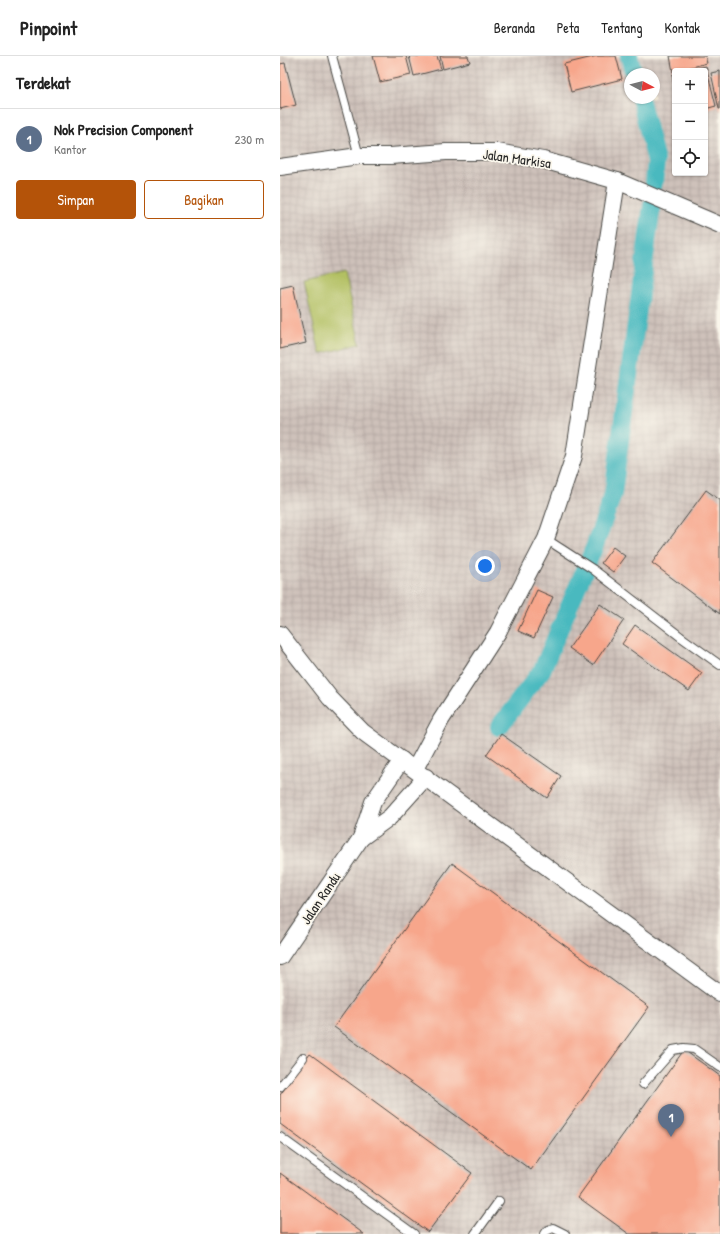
<!DOCTYPE html>
<html lang="id">
<meta charset="utf-8">
<style>
body{margin:0;font-family:"Patrick Hand",sans-serif;background:#f2f2f2;color:#222}
.controls{position:absolute;right:12px;top:12px;display:grid;overflow:hidden;border-radius:4px;box-shadow:0 1px 3px #0004}
.controls button{width:36px;height:36px;display:grid;place-items:center;padding:0;border:0;border-bottom:1px solid #e0e0e0;background:#fff;color:#222;font:20px sans-serif}
.compass{position:absolute;left:344px;top:12px;width:36px;height:36px;border-radius:50%;background:#fff;box-shadow:0 1px 3px #0004;rotate:97deg}
.you{position:absolute;left:205px;top:510px;width:14px;height:14px;margin:-10px;border:3px solid #fff;border-radius:50%;background:#1a73e8;box-shadow:0 0 0 6px #1a73e833}
.badge{display:grid;place-items:center;width:26px;height:26px;border-radius:50%;background:#b45309;color:#fff;font-size:13px;font-weight:700}
.pin{position:absolute;translate:-50% -33px;filter:drop-shadow(0 1px 2px #0008)}
.pin::after{content:'';position:absolute;top:21px;width:14px;height:12px;background:inherit;clip-path:polygon(0 0,100% 0,50% 100%)}
.list{margin:0;padding:0;list-style:none}
h2{display:flex;justify-content:space-between;align-items:center;height:52px;margin:0;padding:0 16px;font-size:17px}
h2 small{font-size:13px;font-weight:400;color:#767676}
.list li{display:grid;grid-template-columns:26px 1fr auto;gap:12px;align-items:center;box-sizing:border-box;height:60px;padding:0 16px;border-top:1px solid #e0e0e0}
.list b{display:block;font-size:15px;white-space:nowrap}
.list p{margin:0;font-size:13px;white-space:nowrap;color:#767676}
.list em{font-size:13px;font-style:normal;color:#767676}
.actions{display:flex;gap:8px;padding:12px 16px}
.actions a{flex:1;padding:9px 0;border:1px solid #b45309;border-radius:4px;text-align:center;font-size:14px;color:#b45309}
.actions .main{background:#b45309;color:#fff}
.icon{flex:none;width:22px;height:22px;fill:none;stroke:currentColor;stroke-width:2;stroke-linecap:round;stroke-linejoin:round}
.map{position:relative;flex:none;width:440px;height:1178px;overflow:hidden}
header{display:flex;align-items:center;gap:24px;box-sizing:border-box;height:56px;padding:0 20px;background:#fff;border-bottom:1px solid #e0e0e0}
header strong{font-size:19px}
nav{display:flex;gap:22px;margin-inline-start:auto;font-size:14px}
main{display:flex}
aside{flex:1;background:#fff}
.map>svg:first-child{display:block}
.industrial{fill:url(#industrial-grid);fill-rule:evenodd}
.green{fill:#b2c062;stroke:#6e7646}
.lines{fill:none;stroke-linecap:round;stroke-linejoin:round}
.canal{stroke:#49b9bf;stroke-width:18}
.building{fill:#f7a68b}
.service-casing{stroke:#494844;stroke-width:10}
.minor-casing{stroke:#494844;stroke-width:18}
.service{stroke:#fff;stroke-width:8}
.minor{stroke:#fff;stroke-width:16}
.labels{text-anchor:middle;dominant-baseline:central;stroke-width:3.5;stroke-linejoin:round;paint-order:stroke}
.street-label{font-size:14px;fill:#2b2b2b;stroke:#fbf7ec}
</style>
<header>
<strong>Pinpoint</strong>
<nav><a>Beranda</a><a>Peta</a><a>Tentang</a><a>Kontak</a></nav>
</header>
<main>
<aside>
<h2>Terdekat<small></small></h2>
<ul class="list">
<li><span class="badge" style="background:#5c6f8a">1</span><div><b>Nok Precision Component</b><p>Kantor</p></div><em>230 m</em></li>
</ul>
<div class="actions"><a class="main">Simpan</a><a>Bagikan</a></div>
</aside>
<div class="map">
<svg width="440" height="1178" viewBox="0 0 440 1178">
<defs>
<pattern id="industrial-grid" width="8" height="8" patternUnits="userSpaceOnUse"><rect width="8" height="8" fill="#cec1ba"/><path d="M0 4h8M4 0v8" fill="none" stroke="#b1a6a0"/></pattern>
</defs>
<rect width="100%" height="100%" fill="#fbf7ec"/>
<filter id="ink" filterUnits="userSpaceOnUse"><feTurbulence type="fractalNoise" baseFrequency=".025" numOctaves="2"/><feDisplacementMap in="SourceGraphic" scale="8" xChannelSelector="R" yChannelSelector="G"/><feConvolveMatrix kernelMatrix="1 2 1 2 8 2 1 2 1" color-interpolation-filters="sRGB"/></filter>
<filter id="wash" filterUnits="userSpaceOnUse"><feTurbulence type="fractalNoise" baseFrequency=".012" numOctaves="4" result="noise"/><feDisplacementMap in="SourceGraphic" scale="16" xChannelSelector="R" yChannelSelector="G"/><feGaussianBlur stdDeviation="0.9" result="paint"/><feColorMatrix in="noise" values="0 0 0 0 0 0 0 0 0 0 0 0 0 0 0 0 0 1.4 0 .05"/><feComposite in="paint" operator="in"/></filter>
<g filter="url(#wash)">
<rect width="100%" height="100%" fill="#f4ead3"/>
<!-- industrial -->
<path class="industrial" d="M0,0H440V1178H0ZM395,15H425V117H395ZM350,18H374V42H350Z"/>
<!-- green -->
<polygon class="green" points="64,217 80,288 40,298 24,226"/>
<g class="lines">
<!-- canal -->
<g class="canal">
<polyline points="349,0 354,18"/>
<polyline points="360,42 376,105 374,127"/>
<polyline points="219,671 262,614 314,492 333,438 372,149"/>
</g>
</g>
<g id="blocks">
<!-- building -->
<g class="building">
<polygon points="93,0 126,0 131,19 100,26"/>
<polygon points="129,0 157,0 161,13 134,20"/>
<polygon points="160,0 188,0 190,6 163,13"/>
<polygon points="317,0 336,0 342,23 291,36 284,8"/>
<polygon points="390,0 425,0 427,7 393,16"/>
<polygon points="5,7 16,49 0,53 0,8"/>
<polygon points="426,10 436,50 425,53 425,15 408,14"/>
<polygon points="440,15 440,53 439,53 431,17"/>
<polygon points="395,18 395,30 394,30 392,19"/>
<polygon points="13,229 26,287 0,293 0,232"/>
<polygon points="426,434 440,444 440,558 372,507"/>
<polygon points="333,491 345,500 333,516 321,507"/>
<polygon points="257,534 273,541 254,582 238,575"/>
<polygon points="320,548 344,564 313,609 289,592"/>
<polygon points="355,569 422,617 409,635 342,588"/>
<polygon points="221,678 281,720 267,742 206,699"/>
<polygon points="172,807 369,951 251,1114 54,971"/>
<polygon points="404,994 440,1020 440,1178 349,1178 298,1141"/>
<polygon points="30,998 192,1117 148,1176 0,1068 0,1039"/>
<polygon points="0,1117 84,1178 0,1178"/>
</g>
</g>
</g>
<g filter="url(#ink)">
<use href="#blocks" fill-opacity="0" stroke="#494844" stroke-width="1"/>
<g class="lines">
<defs>
<g id="service">
<polyline points="52,0 79,100"/>
<polyline points="266,483 314,514 401,581 440,609"/>
<polyline points="363,1028 393,994 404,992 414,993 440,1011"/>
<polyline points="0,1031 23,1002"/>
<polyline points="0,1081 134,1178"/>
<polyline points="195,1178 219,1145"/>
<polyline points="264,1178 266,1175 273,1172 285,1178"/>
</g>
<g id="minor">
<polyline points="0,111 79,100 110,100 166,96 217,96 263,104 337,125 440,169"/>
<polyline points="0,578 50,642 83,676 440,938"/>
<polyline points="135,713 161,664 218,576 266,483 294,400 337,125"/>
<polyline points="81,782 110,761 146,721"/>
<polyline points="0,901 81,782 93,746 122,704"/>
</g>
</defs>
<!-- service casing -->
<use href="#service" class="service-casing"/>
<!-- minor casing -->
<use href="#minor" class="minor-casing"/>
<!-- service -->
<use href="#service" class="service"/>
<!-- minor -->
<use href="#minor" class="minor"/>
</g>
</g>
<g class="labels">
<!-- street labels -->
<g class="street-label">
<text transform="translate(237 102) rotate(8)">Jalan Markisa</text>
<text transform="translate(40 842) rotate(-56)">Jalan Randu</text>
</g>
</g>
</svg>
<div class="controls">
<button>+</button>
<button>−</button>
<button><svg class="icon" aria-label="locate" viewBox="0 0 24 24"><circle cx="12" cy="12" r="6"/><path d="M12 2v4M12 18v4M2 12h4M18 12h4"/></svg></button>
</div>
<svg class="compass" viewBox="-18 -18 36 36"><path d="M0-13l5 13h-10z" fill="#e53935"/><path d="M0 13l5-13h-10z" fill="#767676"/></svg>
<div class="you"></div>
<div class="pin badge" style="left:391px;top:1081px;background:#5c6f8a">1</div>
</div>
</main>
